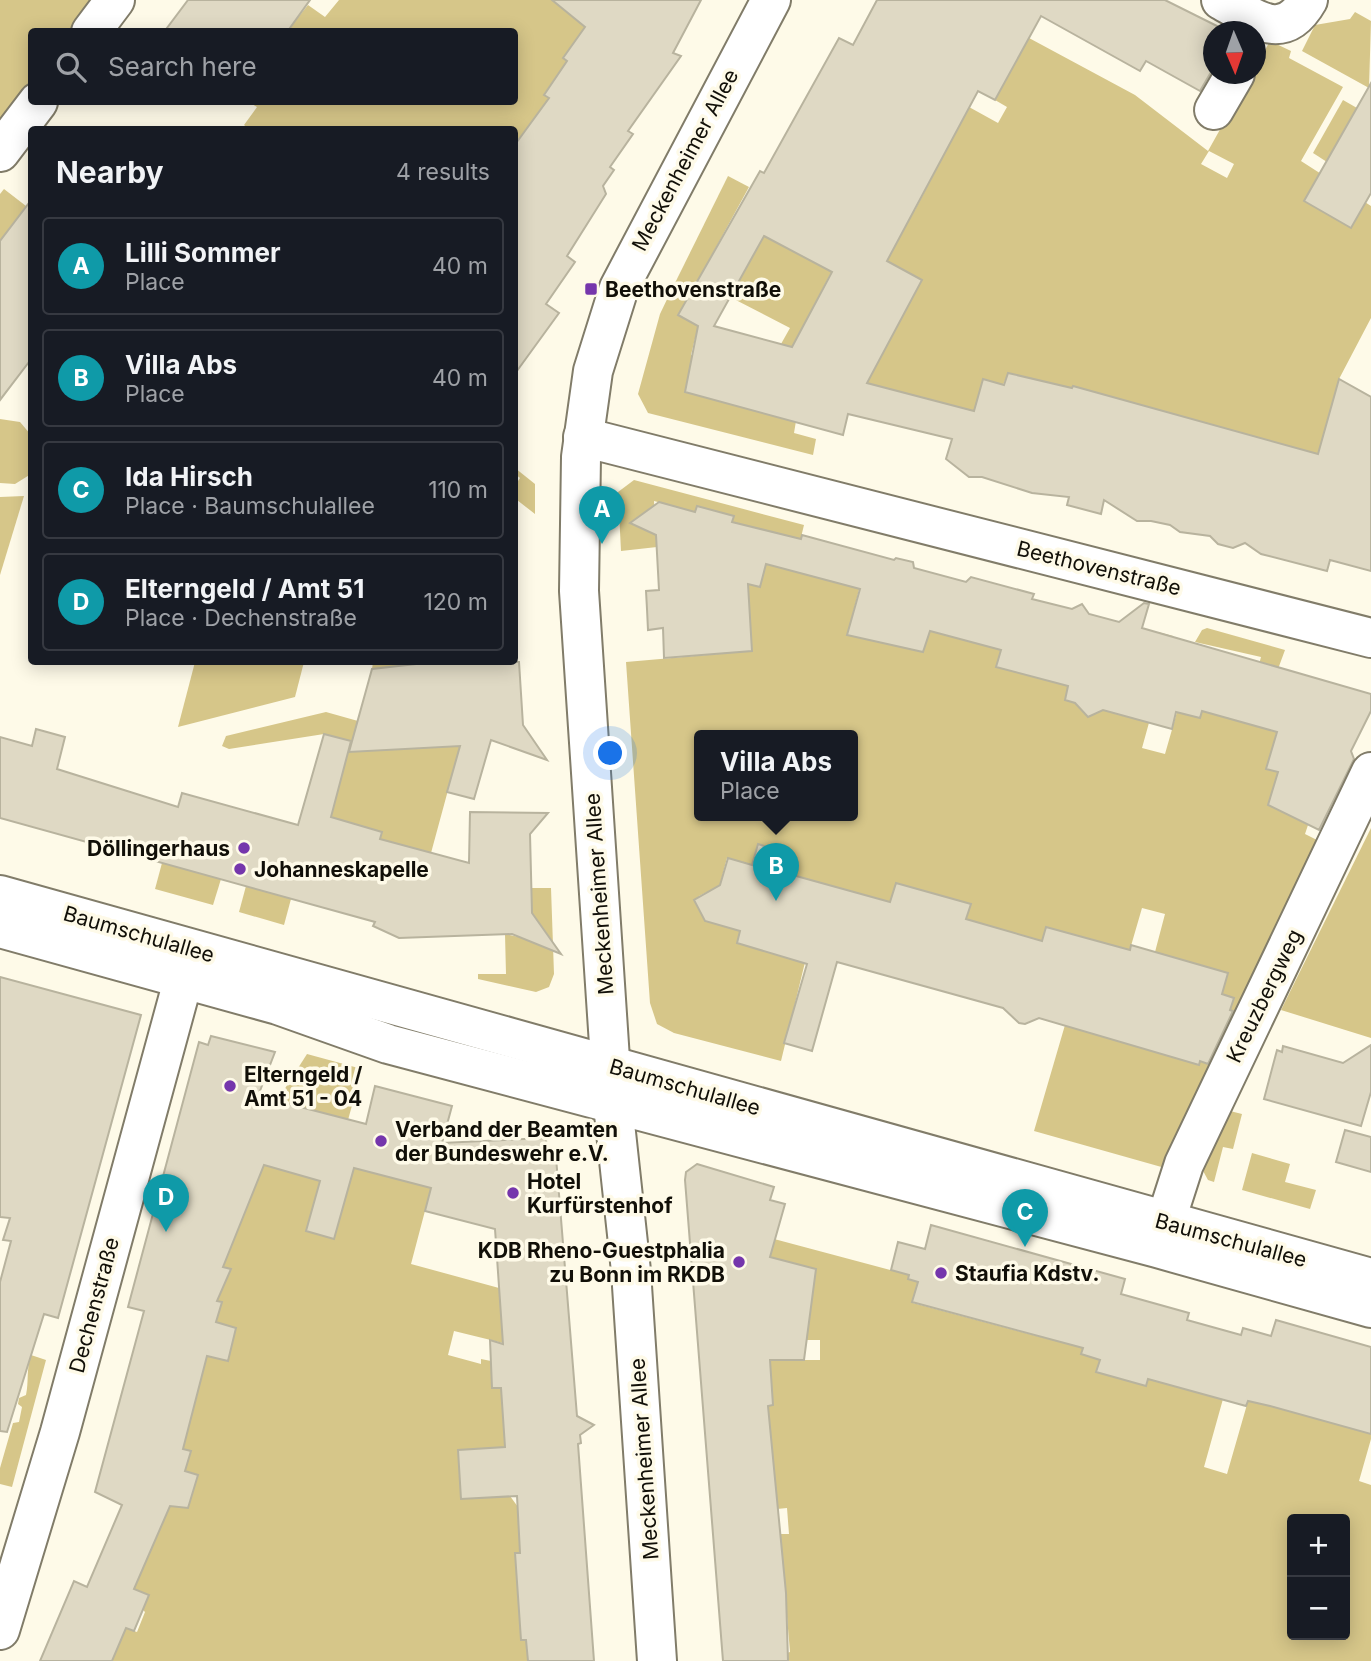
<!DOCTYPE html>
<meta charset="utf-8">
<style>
body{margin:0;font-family:Inter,sans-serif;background:#242831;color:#f1f3f6}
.controls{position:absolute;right:21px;bottom:21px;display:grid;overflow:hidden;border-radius:7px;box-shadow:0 4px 18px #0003}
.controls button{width:63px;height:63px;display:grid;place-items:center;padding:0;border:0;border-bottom:2px solid #363941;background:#171b24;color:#f1f3f6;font:35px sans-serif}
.compass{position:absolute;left:1203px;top:21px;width:63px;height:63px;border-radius:50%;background:#171b24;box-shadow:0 4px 18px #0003;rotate:178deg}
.you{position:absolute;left:611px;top:754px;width:24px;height:24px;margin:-18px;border:5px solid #fff;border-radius:50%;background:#1a73e8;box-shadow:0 0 0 10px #1a73e833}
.badge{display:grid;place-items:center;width:46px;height:46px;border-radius:50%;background:#d93025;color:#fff;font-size:23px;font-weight:700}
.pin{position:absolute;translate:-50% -58px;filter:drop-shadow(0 2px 4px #0008)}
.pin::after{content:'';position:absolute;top:37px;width:24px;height:21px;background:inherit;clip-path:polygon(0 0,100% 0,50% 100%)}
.popup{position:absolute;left:694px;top:730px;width:164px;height:91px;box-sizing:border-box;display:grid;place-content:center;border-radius:7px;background:#171b24;filter:drop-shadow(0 2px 5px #0005);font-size:23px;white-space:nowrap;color:#9ea1a6}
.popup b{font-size:26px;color:#f1f3f6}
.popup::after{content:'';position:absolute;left:50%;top:100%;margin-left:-14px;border:14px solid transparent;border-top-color:#171b24}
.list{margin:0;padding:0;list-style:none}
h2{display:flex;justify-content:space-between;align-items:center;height:91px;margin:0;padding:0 28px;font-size:30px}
h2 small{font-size:23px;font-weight:400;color:#9ea1a6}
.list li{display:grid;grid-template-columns:46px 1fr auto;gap:21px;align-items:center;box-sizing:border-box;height:98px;margin:0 14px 14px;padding:0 14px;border:2px solid #363941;border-radius:7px}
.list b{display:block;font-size:26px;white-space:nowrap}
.list p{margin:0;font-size:23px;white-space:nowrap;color:#9ea1a6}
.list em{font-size:23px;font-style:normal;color:#9ea1a6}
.icon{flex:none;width:38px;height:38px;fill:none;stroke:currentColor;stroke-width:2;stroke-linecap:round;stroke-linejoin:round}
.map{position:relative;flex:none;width:1371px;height:1661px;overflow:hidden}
.search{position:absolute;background:#171b24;box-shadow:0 4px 18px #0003;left:28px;top:28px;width:490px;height:77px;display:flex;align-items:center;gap:18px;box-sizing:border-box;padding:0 24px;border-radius:7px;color:#9ea1a6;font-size:26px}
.panel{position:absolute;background:#171b24;box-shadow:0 4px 18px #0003;left:28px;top:126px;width:490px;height:539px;border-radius:7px}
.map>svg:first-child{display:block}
.green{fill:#d6c689;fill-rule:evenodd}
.building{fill:#dfd9c4;stroke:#b8b39e;stroke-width:2;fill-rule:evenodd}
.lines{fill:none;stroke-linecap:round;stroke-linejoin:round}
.minor-casing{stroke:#817c69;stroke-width:42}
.minor{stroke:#fff;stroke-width:38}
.poi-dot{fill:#7536ac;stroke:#fefae8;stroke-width:2.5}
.labels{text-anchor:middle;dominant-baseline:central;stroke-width:7;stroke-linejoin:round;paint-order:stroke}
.street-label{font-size:21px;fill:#110f08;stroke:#fefae8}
.poi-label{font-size:21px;font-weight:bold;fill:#110f08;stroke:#fefae8;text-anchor:start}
</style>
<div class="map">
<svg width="1371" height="1661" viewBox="0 0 1371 1661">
<rect width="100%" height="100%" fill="#fefae8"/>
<!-- green -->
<g class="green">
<polygon points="0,0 104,0 81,31 32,32 31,97 0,139"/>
<polygon points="339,0 583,0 586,27 563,58 567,61 544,94 549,98 515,148 514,130 250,130 244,125 257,107 249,102 514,102 514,32 287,31 308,5 325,17"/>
<polygon points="1355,12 1371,21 1369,88 1302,51 1315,25 1350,19"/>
<path d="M1029,38L1135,95L1208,151L1251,74H1256V66L1270,41L1291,51L1289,58L1343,87L1301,161L1371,206V318L1339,379L1318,454L1073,386L1068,402L1051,384L1008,373L1003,385L983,379L974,411L867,383L922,280L887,261L900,236L853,177L915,210L969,107L998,123L1007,107L995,100ZM1209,151L1234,164L1227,178L1201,164Z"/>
<polygon points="1343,100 1357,108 1327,162 1313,153"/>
<polygon points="728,176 749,187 691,293 675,283"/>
<polygon points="4,189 26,206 0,246 0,194"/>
<polygon points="764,236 836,263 800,332 798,348 781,344 790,328 730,297"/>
<polygon points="671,291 687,301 699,322 691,355 699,356 796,421 794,433 816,439 813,455 648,413 638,394 660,314"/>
<polygon points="0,419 20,422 31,435 31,474 15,484 0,483"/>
<polygon points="515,468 535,484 535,514 517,500 516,484 520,478 515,474"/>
<path d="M634,480L804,525L793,570L868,556L847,635L923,652L930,631L1001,650L997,667L1068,686L1065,700L1118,714L1126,683L1150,659L1158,632L1173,636L1142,748L1165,754L1177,712L1200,718L1202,711L1234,720L1244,683L1257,672L1261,657L1195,642L1202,630L1207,628L1285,650L1260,718L1279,722L1267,769L1278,772L1269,805L1308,825L1305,834L1323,843L1232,1035L1226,1024L1229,1015L1232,1016L1233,1011L1230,1010L1233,998L1222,994L1228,973L1155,952L1165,914L1142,908L1124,970L1046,928L1042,941L965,923L970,905L896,883L890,903L789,874L794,855L758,844L752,865L727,858L717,895L707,892L699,896L697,905L701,914L711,916L709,922L740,931L738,943L761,950L765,938L807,954L781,1061L674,1033L657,1024L650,1003L626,662L752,651L748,584L760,587L761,529L732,522L734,516L697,506L695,512L654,501L657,547L621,551L618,492ZM699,735H853V815H699Z"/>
<polygon points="24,496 0,575 0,497"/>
<polygon points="195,662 304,662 295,697 178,727"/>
<polygon points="373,662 408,662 408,665 372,669"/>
<polygon points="326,712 358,721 352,741 324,734 229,749 222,746 226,736"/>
<polygon points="460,746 431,853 380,839 382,832 331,817 348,752"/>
<polygon points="1371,828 1371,1038 1281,1010"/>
<polygon points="162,863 221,879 213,905 155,889"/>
<polygon points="246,886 291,899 284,925 239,912"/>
<polygon points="532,888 551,888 554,974 549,987 536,992 478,979 478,974 506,974 505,934 524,938 538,923 532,914"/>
<polygon points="1065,1025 1199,1065 1200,1061 1214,1066 1165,1168 1034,1131"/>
<polygon points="307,1054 362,1069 348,1120 277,1101"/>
<polygon points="1230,1111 1242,1114 1233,1149 1223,1147 1214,1182 1208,1180 1202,1169"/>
<polygon points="1252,1153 1290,1164 1285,1182 1316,1190 1310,1209 1242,1190"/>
<polygon points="264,1165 320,1181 306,1231 334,1239 354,1167 412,1166 408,1182 431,1188 411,1264 499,1288 503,1343 454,1331 448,1355 481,1364 481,1359 491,1361 492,1388 501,1388 503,1413 511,1413 506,1447 458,1450 461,1499 510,1496 518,1507 520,1553 516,1553 521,1640 526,1640 528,1661 52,1661 126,1628 137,1632 145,1612 143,1610 149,1595 131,1588 170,1506 188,1508 197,1475 185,1471 191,1451 175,1446 200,1354 228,1361 236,1328 216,1322 222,1302 217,1301 231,1269 200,1261 243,1216"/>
<path d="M759,1235L909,1275L918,1282L913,1303L1052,1340H1085L1081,1354L1100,1360L1097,1372L1146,1385L1149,1375L1223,1399L1204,1467L1227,1474L1248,1401L1371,1423V1439L1359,1481L1371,1485V1661H788L787,1653L790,1652L780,1534H789L787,1508L777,1509L768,1406L773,1405L770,1360H820V1340H785L815,1269L759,1254ZM1292,1519H1345V1635H1292Z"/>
<path d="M31,1355L46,1360L12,1487L0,1484V1468L13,1423L19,1422L22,1407L18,1404L19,1398L26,1395C29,1381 26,1371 31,1355Z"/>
</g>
<!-- building -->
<g class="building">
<polygon points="188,0 310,0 287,32 164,32"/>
<polygon points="552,0 701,0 673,53 681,56 628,131 633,134 610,167 614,170 603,186 606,194 567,256 575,262 546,304 559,313 514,375 514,146 549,98 544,95 567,61 563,58 585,27"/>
<path d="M877,0H1165L1229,32H1214V67L1200,91L1146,61L1140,71L1041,16L995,100L978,91L887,261L922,280L867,383L974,411L983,379L1004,385L1008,373L1072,388L1073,386L1318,454L1339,379L1371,397V571L1330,560L1327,571L1261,554L1245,543L1233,548L1218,544L1210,536L1180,532L1170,525L1151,521H1137L1104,500L1101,514L1067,505L1069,497L1032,493L982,477H969L946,459L952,439L848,414L843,435L685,392L698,326L678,315L760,171L764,173L839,38L853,45ZM764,236L832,272L792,347L714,326Z"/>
<polygon points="1371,83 1371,193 1351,228 1304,201"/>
<polygon points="32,199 32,358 0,400 0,241"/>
<polygon points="659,502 695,512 697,506 734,516 732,522 801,539 802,535 894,560 896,558 913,562 914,568 966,582 971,577 1034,594 1032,599 1072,609 1082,604 1089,614 1119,622 1144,603 1149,604 1142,628 1371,694 1371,711 1351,751 1354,759 1319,830 1268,805 1278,772 1266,769 1277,732 1202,711 1200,718 1176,712 1172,729 1103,710 1088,717 1075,703 1065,700 1068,686 996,667 1001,650 930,631 923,652 847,635 860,589 766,564 760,587 748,584 752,651 664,658 663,628 648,630 647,609 646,591 659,590 656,535 630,523"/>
<polygon points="434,662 519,662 523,725 547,760 491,740 474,799 447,792 460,746 349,752 372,669"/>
<polygon points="36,729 65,737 57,769 178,807 182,793 298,825 324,734 351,741 331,817 382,832 380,839 469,863 470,812 548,813 530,834 532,913 561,954 512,934 399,938 373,926 375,922 0,818 0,737 32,746"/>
<polygon points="758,844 794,855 789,874 890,902 896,883 971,904 966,919 1042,941 1046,927 1130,950 1131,945 1228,973 1222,994 1234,998 1230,1010 1233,1011 1208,1064 1200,1061 1199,1065 1039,1018 1025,1024 1019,1023 1003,1008 837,962 812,1051 784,1043 807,964 737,943 740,931 705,921 694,900 720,885 728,858 752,865"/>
<polygon points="0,977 141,1015 58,1318 44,1314 7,1432 0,1431 0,1282 11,1241 3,1240 10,1218 0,1217"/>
<polygon points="211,1036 275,1052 258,1096 366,1124 375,1086 452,1106 442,1143 546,1138 547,1158 556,1157 577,1416 594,1425 580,1435 581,1443 578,1444 594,1661 528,1661 526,1640 521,1640 515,1553 520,1553 517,1496 461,1499 458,1450 505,1447 501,1388 492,1388 490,1340 503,1344 495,1229 425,1211 431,1188 354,1168 334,1239 306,1231 320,1181 264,1165 223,1267 231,1269 217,1301 222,1302 216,1322 236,1328 228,1361 207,1356 183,1449 191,1451 185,1471 198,1475 188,1508 170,1506 134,1589 149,1595 134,1631 126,1628 112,1661 40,1661 74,1581 87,1587 122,1505 95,1492 144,1311 128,1307 199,1042 208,1045"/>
<polygon points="1371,1045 1371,1092 1361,1126 1264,1099 1277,1050 1282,1052 1283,1046 1343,1063"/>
<polygon points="1345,1130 1371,1137 1371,1172 1336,1162"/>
<polygon points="697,1164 774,1187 770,1200 785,1204 770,1257 816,1269 804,1360 770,1360 773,1405 768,1406 786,1593 788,1661 723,1661 685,1180 686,1172"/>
<polygon points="931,1225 1125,1279 1121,1294 1189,1313 1187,1320 1241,1335 1243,1328 1271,1336 1276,1320 1371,1347 1371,1434 1270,1406 1248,1401 1246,1406 1148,1379 1146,1386 1096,1372 1100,1360 1081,1354 1083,1348 912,1302 918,1282 908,1279 909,1275 891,1270 898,1242 925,1249"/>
</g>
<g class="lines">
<defs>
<g id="minor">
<path d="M1221,0C1254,18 1283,44 1308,0"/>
<polyline points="91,32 115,0"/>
<polyline points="1214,110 1235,74"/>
<polyline points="0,152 38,102"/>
<polyline points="583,437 1371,638"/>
<polyline points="0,895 1371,1278"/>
<polyline points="0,928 278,1005 388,1044 1157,1248 1371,1308"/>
<polyline points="1158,1245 1184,1164 1371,772"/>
<polyline points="0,1630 60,1432 190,955"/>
<polyline points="657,1661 631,1271 613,1105 579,591 581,457 593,371 619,288 771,0"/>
</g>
</defs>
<!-- minor casing -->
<use href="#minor" class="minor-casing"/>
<!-- minor -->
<use href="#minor" class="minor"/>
</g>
<!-- markers -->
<g class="poi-dot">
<rect x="584" y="282" width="14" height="14" rx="3.5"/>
<circle cx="244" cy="848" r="7"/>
<circle cx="240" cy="869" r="7"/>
<circle cx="230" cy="1086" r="7"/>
<circle cx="381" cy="1141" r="7"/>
<circle cx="513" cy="1193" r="7"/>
<circle cx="739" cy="1262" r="7"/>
<circle cx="941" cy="1273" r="7"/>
</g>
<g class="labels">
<!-- street labels -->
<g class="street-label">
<text transform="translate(685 160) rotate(-62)">Meckenheimer Allee</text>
<text transform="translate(1099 568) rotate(14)">Beethovenstraße</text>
<text transform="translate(599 894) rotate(-94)">Meckenheimer Allee</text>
<text transform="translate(139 934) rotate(16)">Baumschulallee</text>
<text transform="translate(1264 996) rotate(-64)">Kreuzbergweg</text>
<text transform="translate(685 1087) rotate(16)">Baumschulallee</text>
<text transform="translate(1231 1240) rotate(15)">Baumschulallee</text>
<text transform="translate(94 1305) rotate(-75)">Dechenstraße</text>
<text transform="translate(644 1459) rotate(-94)">Meckenheimer Allee</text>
</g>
<!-- poi labels -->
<g class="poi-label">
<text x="605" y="289">Beethovenstraße</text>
<text x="230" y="848" text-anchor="end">Döllingerhaus</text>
<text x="254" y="869">Johanneskapelle</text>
<text x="244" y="1074">Elterngeld /<tspan x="244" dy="24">Amt 51 - 04</tspan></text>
<text x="395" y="1129">Verband der Beamten<tspan x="395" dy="24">der Bundeswehr e.V.</tspan></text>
<text x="527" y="1181">Hotel<tspan x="527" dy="24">Kurfürstenhof</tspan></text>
<text x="725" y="1250" text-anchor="end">KDB Rheno-Guestphalia<tspan x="725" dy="24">zu Bonn im RKDB</tspan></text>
<text x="955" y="1273">Staufia Kdstv.</text>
</g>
</g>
</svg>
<div class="controls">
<button>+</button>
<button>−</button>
</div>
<svg class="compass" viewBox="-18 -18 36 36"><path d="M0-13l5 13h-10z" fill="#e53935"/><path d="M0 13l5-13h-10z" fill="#9ea1a6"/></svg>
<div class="you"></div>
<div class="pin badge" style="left:602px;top:544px;background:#0f9aa8">A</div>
<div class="pin badge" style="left:776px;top:901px;background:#0f9aa8">B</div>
<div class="popup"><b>Villa Abs</b>Place</div>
<div class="pin badge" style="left:1025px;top:1247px;background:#0f9aa8">C</div>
<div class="pin badge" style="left:166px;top:1232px;background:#0f9aa8">D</div>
<div class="search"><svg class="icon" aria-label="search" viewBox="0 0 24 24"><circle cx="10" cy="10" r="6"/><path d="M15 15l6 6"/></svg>Search here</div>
<section class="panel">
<h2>Nearby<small>4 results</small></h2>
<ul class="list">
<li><span class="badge" style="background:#0f9aa8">A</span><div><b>Lilli Sommer</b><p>Place</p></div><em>40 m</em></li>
<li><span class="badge" style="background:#0f9aa8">B</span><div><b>Villa Abs</b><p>Place</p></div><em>40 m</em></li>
<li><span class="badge" style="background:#0f9aa8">C</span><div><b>Ida Hirsch</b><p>Place · Baumschulallee</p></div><em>110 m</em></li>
<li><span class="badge" style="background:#0f9aa8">D</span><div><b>Elterngeld / Amt 51</b><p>Place · Dechenstraße</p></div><em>120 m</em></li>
</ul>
</section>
</div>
